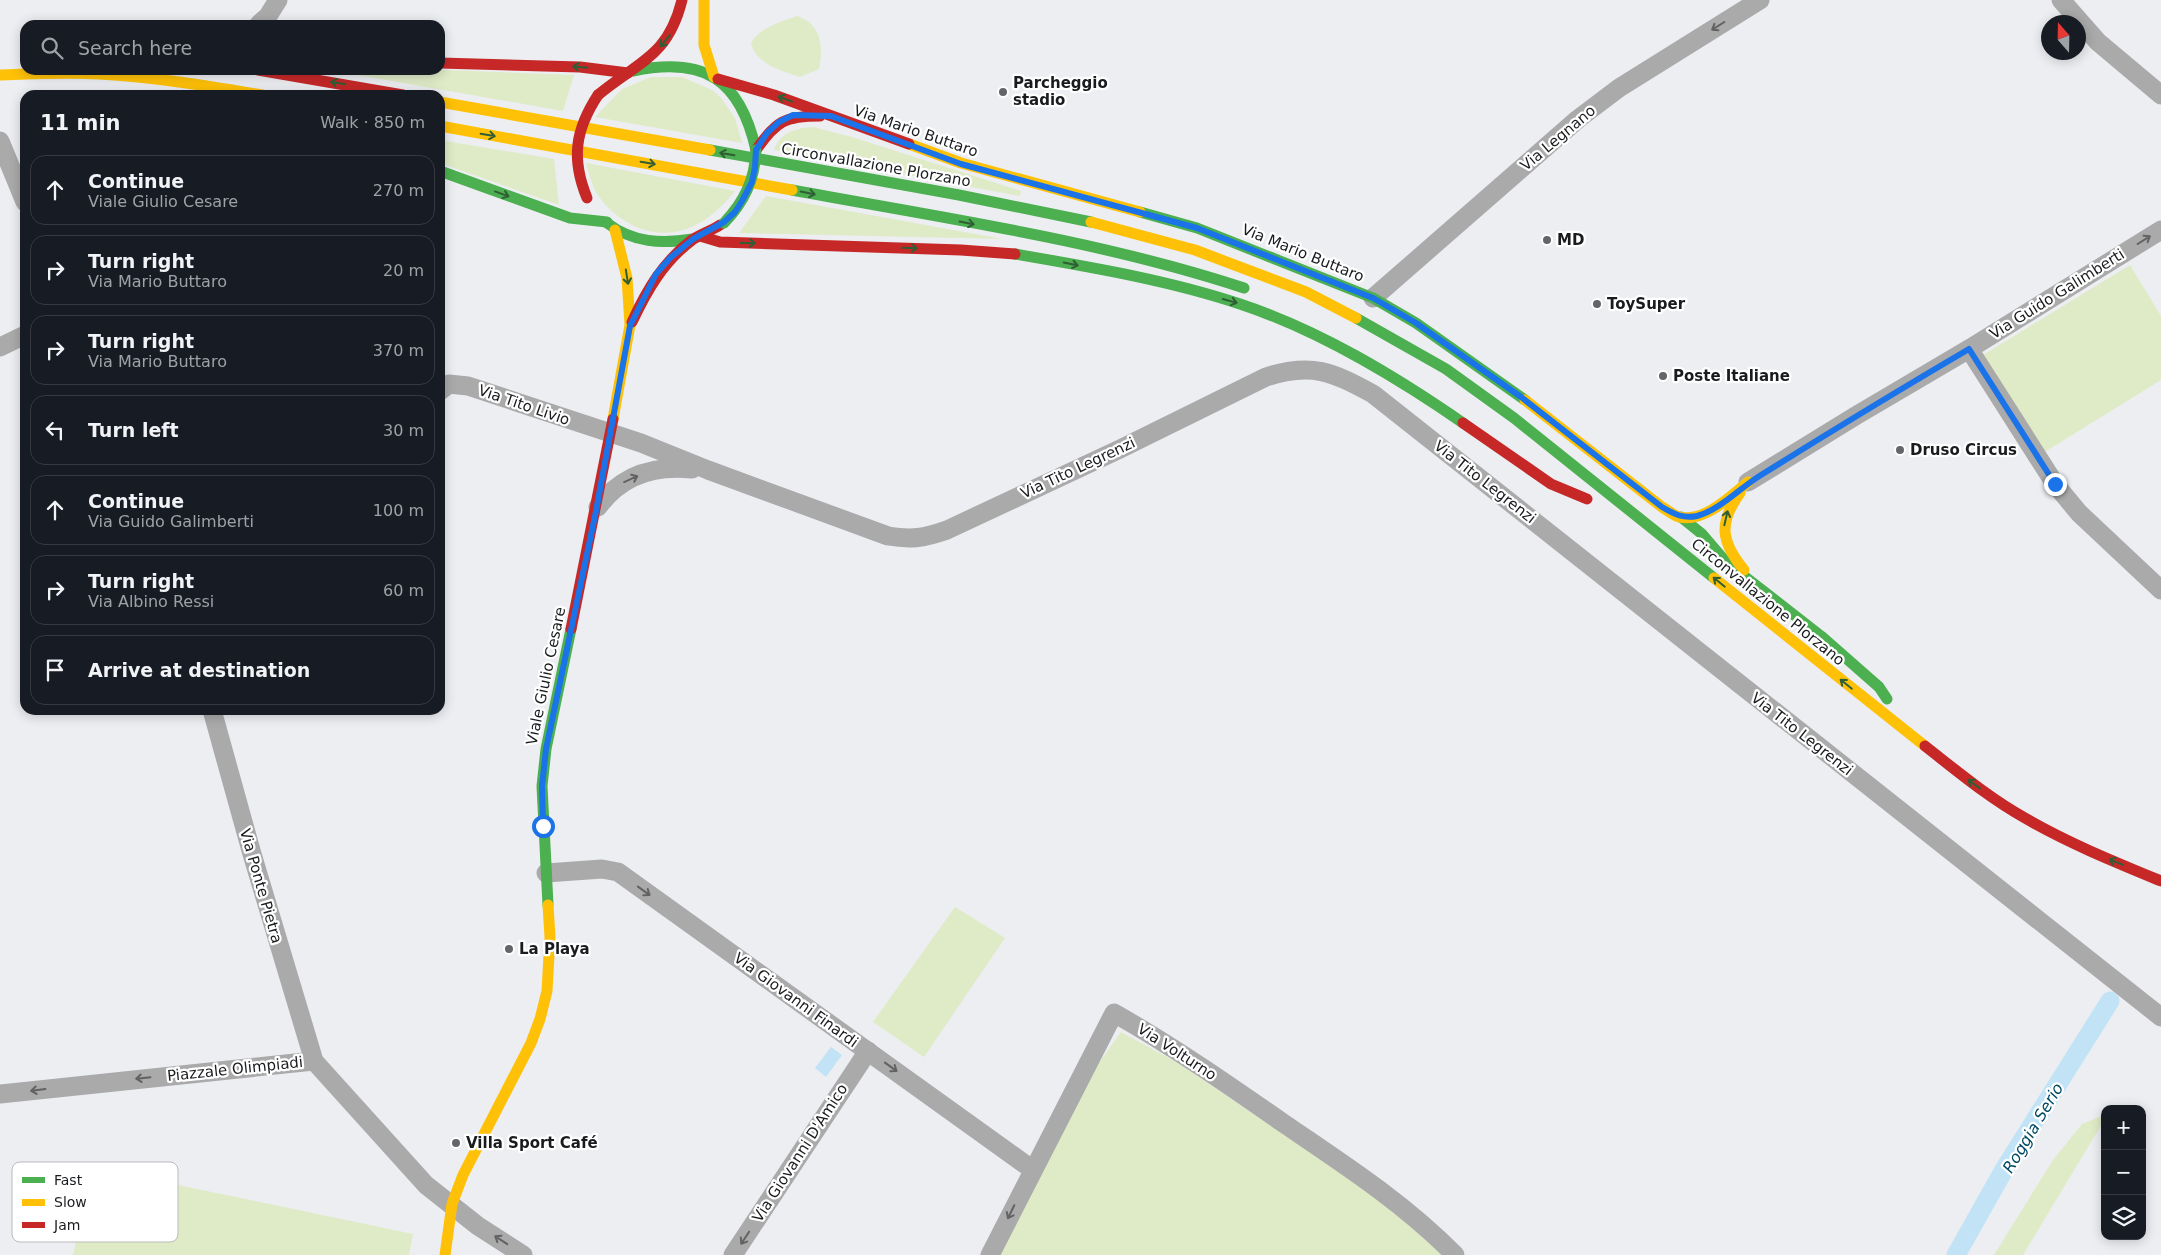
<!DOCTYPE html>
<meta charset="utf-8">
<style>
body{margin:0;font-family:"DejaVu Sans",sans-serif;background:#242831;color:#f1f3f6}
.controls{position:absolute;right:15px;bottom:15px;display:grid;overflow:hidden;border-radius:10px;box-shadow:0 2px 12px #0003}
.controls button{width:45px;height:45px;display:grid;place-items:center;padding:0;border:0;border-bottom:1px solid #363941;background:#171b24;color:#f1f3f6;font:25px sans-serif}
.compass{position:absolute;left:2041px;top:15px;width:45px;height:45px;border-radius:50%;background:#171b24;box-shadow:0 2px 12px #0003;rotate:340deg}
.stop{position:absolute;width:15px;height:15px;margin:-11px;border:4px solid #1a73e8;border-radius:50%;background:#fff}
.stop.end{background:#1a73e8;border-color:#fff;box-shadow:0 1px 5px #0008}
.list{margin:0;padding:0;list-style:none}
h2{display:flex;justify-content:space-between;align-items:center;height:65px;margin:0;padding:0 20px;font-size:21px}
h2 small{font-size:16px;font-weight:400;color:#9ea1a6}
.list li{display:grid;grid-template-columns:32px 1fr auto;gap:15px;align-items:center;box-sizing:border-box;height:70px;margin:0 10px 10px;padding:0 10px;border:1px solid #363941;border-radius:15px}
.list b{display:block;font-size:19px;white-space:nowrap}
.list p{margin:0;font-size:16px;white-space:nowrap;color:#9ea1a6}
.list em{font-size:16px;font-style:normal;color:#9ea1a6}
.icon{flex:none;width:28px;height:28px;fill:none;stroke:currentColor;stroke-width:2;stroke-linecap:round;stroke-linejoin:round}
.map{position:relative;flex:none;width:2161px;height:1255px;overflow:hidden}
.search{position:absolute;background:#171b24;box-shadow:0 2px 12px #0003;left:20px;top:20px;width:425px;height:55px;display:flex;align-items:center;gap:12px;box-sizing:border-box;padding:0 18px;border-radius:15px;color:#9ea1a6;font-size:19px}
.panel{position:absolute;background:#171b24;box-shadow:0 2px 12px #0003;left:20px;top:90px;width:425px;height:625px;border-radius:15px}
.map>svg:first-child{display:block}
.green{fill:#dfebc7}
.water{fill:#c1e3f5}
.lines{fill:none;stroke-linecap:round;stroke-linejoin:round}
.canal{stroke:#c1e3f5;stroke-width:19}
.street{stroke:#aaaaab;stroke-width:19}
.fast{stroke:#4caf50;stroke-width:11}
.slow{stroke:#ffc107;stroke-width:11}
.jam{stroke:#c62828;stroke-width:11}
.fast-bridge{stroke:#4caf50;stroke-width:11}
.jam-bridge{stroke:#c62828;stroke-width:11}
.oneway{stroke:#626264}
.oneway2{stroke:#305e34}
.route{stroke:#1a73e8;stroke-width:6}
.poi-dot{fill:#636568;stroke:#fff;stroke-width:2}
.labels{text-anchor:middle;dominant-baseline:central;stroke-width:4.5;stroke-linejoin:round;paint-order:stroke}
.poi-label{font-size:15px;font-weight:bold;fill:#191b1e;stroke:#fff;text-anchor:start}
.street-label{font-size:15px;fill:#191b1e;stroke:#fff}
.water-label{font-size:16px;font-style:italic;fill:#004a65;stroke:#fff}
.key{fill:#fff;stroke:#babbbc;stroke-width:1}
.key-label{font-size:14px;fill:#191b1e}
</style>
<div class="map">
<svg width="2161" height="1255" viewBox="0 0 2161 1255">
<rect width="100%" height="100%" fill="#eceef2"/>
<!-- green -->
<g class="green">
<path d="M797,16C821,24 824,46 819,69L800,77C781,71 756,64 751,43C760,27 781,22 797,16Z"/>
<polygon points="329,70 445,70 574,75 563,111"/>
<polygon points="651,77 682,77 712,90 721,98 735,118 742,143 595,117 622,89"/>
<path d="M813,127L852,137L1021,191L1020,196L774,150C780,132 796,128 813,127Z"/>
<polygon points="440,140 554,159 559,205 440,163"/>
<path d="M586,163L735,191C709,224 674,245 632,225C618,217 607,209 598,195C592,187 589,173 586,163Z"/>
<polygon points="766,196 1003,239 739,233"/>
<polygon points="2130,265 2161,316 2161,380 2043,453 1983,355"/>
<polygon points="955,907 1005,938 924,1057 873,1022"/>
<polygon points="1121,1032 1178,1063 1372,1194 1421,1233 1443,1255 1000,1255 1096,1067"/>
<polygon points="2105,1115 2105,1119 2023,1255 1994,1255 2053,1160 2082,1124"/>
<polygon points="92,1167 413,1234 409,1255 73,1255"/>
</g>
<!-- water -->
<polygon class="water" points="831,1047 842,1055 826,1077 815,1068"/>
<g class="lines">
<!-- canal -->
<polyline class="canal" points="1956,1255 2005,1168 2110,1001"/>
<!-- street -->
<g class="street">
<polyline points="2061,0 2098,42 2161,95"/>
<polyline points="259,24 268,16 278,0"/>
<polyline points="0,141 25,202"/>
<polyline points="1373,298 1578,119 1619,88 1760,0"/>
<polyline points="0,347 25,335"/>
<polyline points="1969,349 2055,484 2079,513 2161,590"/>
<path d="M440,391L449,384L468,386L641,443L708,470L888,536C912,540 924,538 947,530L1120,449L1266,377C1312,362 1332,372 1373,394L2161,1017"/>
<polyline points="1748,482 1857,415 1969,349 2161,230"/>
<path d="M598,507C621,475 654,465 692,469"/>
<polyline points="212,710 252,854 314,1061 426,1185 478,1226 523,1255"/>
<polyline points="546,873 602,869 618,872 1033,1170"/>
<polyline points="0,1094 314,1061"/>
<polyline points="733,1255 868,1051"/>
<path d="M990,1255L1114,1013C1174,1047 1230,1086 1286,1125C1345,1165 1405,1204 1455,1255"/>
</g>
<!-- fast -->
<g class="fast">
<path d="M633,71C704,56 740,79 756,150"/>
<polyline points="710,150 959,195 1091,222"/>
<polyline points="440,171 570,218 607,222"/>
<path d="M792,190C943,218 1098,240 1244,288"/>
<polyline points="1140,212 1197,228 1373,298 1416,323 1525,400"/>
<path d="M607,223C633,243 662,244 693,239"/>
<path d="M1015,254C1090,267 1168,280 1240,304C1319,330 1395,376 1463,423"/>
<polyline points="1356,318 1446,369 1514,418 1714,578"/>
<polyline points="1681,517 1702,534 1726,562 1821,636 1879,687 1887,699"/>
<polyline points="548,905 542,786 546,749 571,629"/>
</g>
<!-- slow -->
<g class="slow">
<polyline points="704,0 704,45 714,77"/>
<path d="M0,75C33,74 66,72 99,74C154,77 208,86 262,95"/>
<polyline points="440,102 710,150"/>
<polyline points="440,126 792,190"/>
<polyline points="909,144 961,163 1140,212"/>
<polyline points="1091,222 1195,250 1306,292 1356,318"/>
<path d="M1525,400L1662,507C1667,510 1673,515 1679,517C1704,523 1731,496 1748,482"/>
<polyline points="613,419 630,325 627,278 615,230"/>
<path d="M1740,493C1718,523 1721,542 1744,570"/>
<polyline points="1714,578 1925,746"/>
<polyline points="445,1255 452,1204 463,1175 531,1043 540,1019 547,991 550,937 548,905"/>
</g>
<!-- jam -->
<g class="jam">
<polyline points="440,63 580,67 628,73"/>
<polyline points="258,70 403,95"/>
<polyline points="718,79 774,95 909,144"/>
<path d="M598,95C639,61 668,57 682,0"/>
<path d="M756,150C776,121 785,116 820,116"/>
<polyline points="700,236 720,242 961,250 1015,254"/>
<path d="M632,322C647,290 663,262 692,240C701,234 711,231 720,225"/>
<polyline points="1463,423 1551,484 1587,499"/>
<polyline points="571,629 613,419"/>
<path d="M1925,746C1957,771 1989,798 2025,818C2068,843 2115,862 2161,881"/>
</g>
<!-- fast-bridge -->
<path class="fast-bridge" d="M724,223C744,202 755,180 756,150"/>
<!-- jam-bridge -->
<path class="jam-bridge" d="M587,198C571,159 575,130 598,95"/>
</g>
<!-- one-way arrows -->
<defs><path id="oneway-shaft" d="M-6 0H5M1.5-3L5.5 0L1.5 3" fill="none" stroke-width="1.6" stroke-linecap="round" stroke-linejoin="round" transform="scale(1.25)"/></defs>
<g class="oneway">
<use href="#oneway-shaft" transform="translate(1718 26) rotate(148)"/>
<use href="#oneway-shaft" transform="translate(2144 240) rotate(-32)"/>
<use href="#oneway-shaft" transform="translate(631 479) rotate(-24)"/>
<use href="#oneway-shaft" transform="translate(644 891) rotate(36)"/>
<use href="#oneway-shaft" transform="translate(891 1067) rotate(36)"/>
<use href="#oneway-shaft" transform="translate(143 1078) rotate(174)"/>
<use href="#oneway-shaft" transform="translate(38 1090) rotate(173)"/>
<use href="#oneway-shaft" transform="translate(1011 1212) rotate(116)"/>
<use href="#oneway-shaft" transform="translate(745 1238) rotate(123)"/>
<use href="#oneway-shaft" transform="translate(501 1240) rotate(-147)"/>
</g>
<g class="oneway2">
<use href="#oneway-shaft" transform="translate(665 41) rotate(130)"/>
<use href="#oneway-shaft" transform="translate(580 67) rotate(-175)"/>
<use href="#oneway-shaft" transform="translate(338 83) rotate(-170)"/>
<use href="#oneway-shaft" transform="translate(785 99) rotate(-159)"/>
<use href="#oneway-shaft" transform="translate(488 135) rotate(10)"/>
<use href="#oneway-shaft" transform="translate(727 154) rotate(-170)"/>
<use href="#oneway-shaft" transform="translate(648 163) rotate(10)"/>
<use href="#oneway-shaft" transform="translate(808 193) rotate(11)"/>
<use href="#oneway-shaft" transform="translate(502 194) rotate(20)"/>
<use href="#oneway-shaft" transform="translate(967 223) rotate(11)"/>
<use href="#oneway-shaft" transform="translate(748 243) rotate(2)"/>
<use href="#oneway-shaft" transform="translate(910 248) rotate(2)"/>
<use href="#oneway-shaft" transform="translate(1071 264) rotate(12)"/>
<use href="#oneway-shaft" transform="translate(627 277) rotate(81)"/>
<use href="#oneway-shaft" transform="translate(1230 301) rotate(15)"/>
<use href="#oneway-shaft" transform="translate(1726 518) rotate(-77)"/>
<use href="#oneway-shaft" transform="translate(1719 582) rotate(-141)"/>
<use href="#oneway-shaft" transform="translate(1846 684) rotate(-141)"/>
<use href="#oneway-shaft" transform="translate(1974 784) rotate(-144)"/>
<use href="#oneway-shaft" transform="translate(2116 862) rotate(-157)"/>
</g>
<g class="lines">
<!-- route -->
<path class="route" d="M543,826L542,786L546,749L596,511L630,326L656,274L670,258L693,239L724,222L735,212L742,201L752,182L755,167L756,150L767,133L779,122L793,115L831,116L961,164L1197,228L1373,298L1416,323L1521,397L1662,507C1674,514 1683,519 1697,516C1720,510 1741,487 1761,475C1830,432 1899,390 1969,349L2055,484"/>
</g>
<!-- markers -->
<g class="poi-dot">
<circle cx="1003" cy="92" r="5"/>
<circle cx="1547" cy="240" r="5"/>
<circle cx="1597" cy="304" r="5"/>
<circle cx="1663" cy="376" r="5"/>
<circle cx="1900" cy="450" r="5"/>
<circle cx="509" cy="949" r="5"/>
<circle cx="456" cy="1143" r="5"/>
</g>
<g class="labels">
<!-- poi labels -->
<g class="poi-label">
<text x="1013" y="83">Parcheggio<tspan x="1013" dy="17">stadio</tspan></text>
<text x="1557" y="240">MD</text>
<text x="1607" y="304">ToySuper</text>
<text x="1673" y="376">Poste Italiane</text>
<text x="1910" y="450">Druso Circus</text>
<text x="519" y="949">La Playa</text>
<text x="466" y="1143">Villa Sport Café</text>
</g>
<!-- street labels -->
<g class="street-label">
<text transform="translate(916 131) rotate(19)">Via Mario Buttaro</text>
<text transform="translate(1558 138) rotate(-40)">Via Legnano</text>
<text transform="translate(876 165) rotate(10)">Circonvallazione Plorzano</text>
<text transform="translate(1303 253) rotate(22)">Via Mario Buttaro</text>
<text transform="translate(2057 294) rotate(-32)">Via Guido Galimberti</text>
<text transform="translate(524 405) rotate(19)">Via Tito Livio</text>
<text transform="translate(1078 468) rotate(-25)">Via Tito Legrenzi</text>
<text transform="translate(1485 482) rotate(38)">Via Tito Legrenzi</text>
<text transform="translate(1768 602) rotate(39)">Circonvallazione Plorzano</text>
<text transform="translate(546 676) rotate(-78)">Viale Giulio Cesare</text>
<text transform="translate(1802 734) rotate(38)">Via Tito Legrenzi</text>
<text transform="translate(261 886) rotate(74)">Via Ponte Pietra</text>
<text transform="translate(796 1000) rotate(36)">Via Giovanni Finardi</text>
<text transform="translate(1177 1052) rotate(33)">Via Volturno</text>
<text transform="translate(235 1069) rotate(-6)">Piazzale Olimpiadi</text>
<text transform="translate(800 1153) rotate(-57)">Via Giovanni D'Amico</text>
</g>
<!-- water labels -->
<g class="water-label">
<text transform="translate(2033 1128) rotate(-59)">Roggia Serio</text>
</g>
</g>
<!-- legend -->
<rect x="12" y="1162" width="166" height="80" rx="8" class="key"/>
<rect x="22" y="1177" width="23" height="6" fill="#4caf50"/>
<rect x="22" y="1199" width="23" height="7" fill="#ffc107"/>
<rect x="22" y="1222" width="23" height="6" fill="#c62828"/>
<g class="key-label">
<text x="54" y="1185">Fast</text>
<text x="54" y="1207">Slow</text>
<text x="54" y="1230">Jam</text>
</g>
</svg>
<div class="controls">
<button>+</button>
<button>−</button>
<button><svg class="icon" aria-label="layers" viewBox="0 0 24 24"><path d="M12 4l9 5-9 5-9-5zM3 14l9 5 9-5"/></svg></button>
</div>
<svg class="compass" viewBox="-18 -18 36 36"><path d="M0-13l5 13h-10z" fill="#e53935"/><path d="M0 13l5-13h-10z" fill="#9ea1a6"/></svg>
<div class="stop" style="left:543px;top:826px"></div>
<div class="stop end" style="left:2055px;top:484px"></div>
<div class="search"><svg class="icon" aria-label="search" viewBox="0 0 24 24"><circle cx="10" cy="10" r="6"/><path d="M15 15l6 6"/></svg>Search here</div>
<section class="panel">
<h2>11 min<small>Walk · 850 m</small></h2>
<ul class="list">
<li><svg class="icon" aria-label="ahead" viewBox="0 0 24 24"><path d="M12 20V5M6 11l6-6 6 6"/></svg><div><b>Continue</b><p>Viale Giulio Cesare</p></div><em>270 m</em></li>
<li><svg class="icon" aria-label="right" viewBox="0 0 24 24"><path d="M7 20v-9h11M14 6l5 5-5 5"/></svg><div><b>Turn right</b><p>Via Mario Buttaro</p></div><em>20 m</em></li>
<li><svg class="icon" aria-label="right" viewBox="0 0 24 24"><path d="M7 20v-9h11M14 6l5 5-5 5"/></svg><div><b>Turn right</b><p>Via Mario Buttaro</p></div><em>370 m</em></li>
<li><svg class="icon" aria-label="left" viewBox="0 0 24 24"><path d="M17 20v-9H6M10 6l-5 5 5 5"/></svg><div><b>Turn left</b></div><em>30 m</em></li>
<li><svg class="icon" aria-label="ahead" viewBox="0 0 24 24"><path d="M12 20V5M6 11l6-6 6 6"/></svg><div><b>Continue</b><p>Via Guido Galimberti</p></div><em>100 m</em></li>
<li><svg class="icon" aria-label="right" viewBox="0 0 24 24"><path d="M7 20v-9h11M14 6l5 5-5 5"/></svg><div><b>Turn right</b><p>Via Albino Ressi</p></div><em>60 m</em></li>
<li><svg class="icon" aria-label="arrive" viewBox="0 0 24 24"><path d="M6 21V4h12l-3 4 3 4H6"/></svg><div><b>Arrive at destination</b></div></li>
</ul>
</section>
</div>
